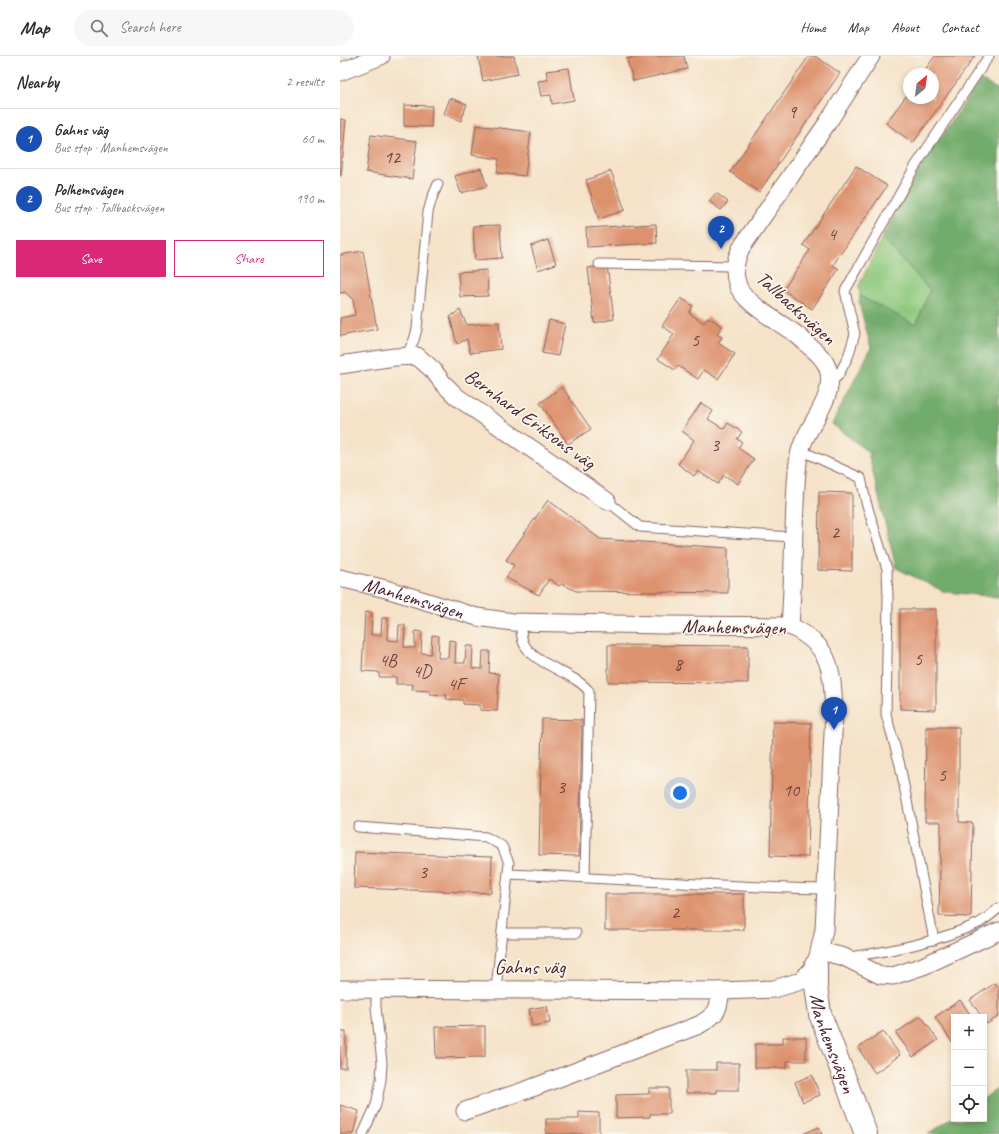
<!DOCTYPE html>
<meta charset="utf-8">
<style>
body{margin:0;font-family:Caveat,sans-serif;background:#f7f7f7;color:#2b2b33}
.controls{position:absolute;right:12px;bottom:12px;display:grid;overflow:hidden;border-radius:0px;box-shadow:0 2px 6px #0003}
.controls button{width:36px;height:36px;display:grid;place-items:center;padding:0;border:0;border-bottom:1px solid #e1e1e2;background:#fff;color:#2b2b33;font:20px sans-serif}
.compass{position:absolute;left:563px;top:12px;width:36px;height:36px;border-radius:50%;background:#fff;box-shadow:0 2px 6px #0003;rotate:29deg}
.you{position:absolute;left:340px;top:737px;width:14px;height:14px;margin:-10px;border:3px solid #fff;border-radius:50%;background:#1a73e8;box-shadow:0 0 0 6px #1a73e833}
.badge{display:grid;place-items:center;width:26px;height:26px;border-radius:50%;background:#db2777;color:#fff;font-size:13px;font-weight:700}
.pin{position:absolute;translate:-50% -33px;filter:drop-shadow(0 1px 2px #0008)}
.pin::after{content:'';position:absolute;top:21px;width:14px;height:12px;background:inherit;clip-path:polygon(0 0,100% 0,50% 100%)}
.list{margin:0;padding:0;list-style:none}
h2{display:flex;justify-content:space-between;align-items:center;height:52px;margin:0;padding:0 16px;font-size:17px}
h2 small{font-size:13px;font-weight:400;color:#7c7c81}
.list li{display:grid;grid-template-columns:26px 1fr auto;gap:12px;align-items:center;box-sizing:border-box;height:60px;padding:0 16px;border-top:1px solid #e1e1e2}
.list b{display:block;font-size:15px;white-space:nowrap}
.list p{margin:0;font-size:13px;white-space:nowrap;color:#7c7c81}
.list em{font-size:13px;font-style:normal;color:#7c7c81}
.actions{display:flex;gap:8px;padding:12px 16px}
.actions a{flex:1;padding:9px 0;border:1px solid #db2777;border-radius:0px;text-align:center;font-size:14px;color:#db2777}
.actions .main{background:#db2777;color:#fff}
.icon{flex:none;width:22px;height:22px;fill:none;stroke:currentColor;stroke-width:2;stroke-linecap:round;stroke-linejoin:round}
.map{position:relative;flex:none;width:659px;height:1078px;overflow:hidden}
header{display:flex;align-items:center;gap:24px;box-sizing:border-box;height:56px;padding:0 20px;background:#fff;border-bottom:1px solid #e1e1e2}
header strong{font-size:19px}
nav{display:flex;gap:22px;margin-inline-start:auto;font-size:14px}
.search{width:280px;height:36px;background:#f7f7f7;display:flex;align-items:center;gap:10px;box-sizing:border-box;padding:0 14px;border-radius:22px;color:#7c7c81;font-size:15px}
main{display:flex}
aside{flex:1;background:#fff}
.map>svg:first-child{display:block}
.green{fill:#8dc87d;stroke:#6c7454}
.forest{fill:#72ac6c;stroke:#5e664c}
.building{fill:#dd926e}
.lines{fill:none;stroke-linecap:round;stroke-linejoin:round}
.service-casing{stroke:#866362;stroke-width:11}
.minor-casing{stroke:#866362;stroke-width:19}
.tertiary-casing{stroke:#866362;stroke-width:24}
.service{stroke:#fff;stroke-width:9}
.minor{stroke:#fff;stroke-width:17}
.tertiary{stroke:#fff;stroke-width:22}
.labels{text-anchor:middle;dominant-baseline:central;stroke-width:3.5;stroke-linejoin:round;paint-order:stroke}
.number-label{font-size:18px;fill:#6f3c3c}
.street-label{font-size:20px;fill:#4a1f2b;stroke:#fbf7ec}
</style>
<header>
<strong>Map</strong>
<div class="search"><svg class="icon" aria-label="search" viewBox="0 0 24 24"><circle cx="10" cy="10" r="6"/><path d="M15 15l6 6"/></svg>Search here</div>
<nav><a>Home</a><a>Map</a><a>About</a><a>Contact</a></nav>
</header>
<main>
<aside>
<h2>Nearby<small>2 results</small></h2>
<ul class="list">
<li><span class="badge" style="background:#1a4fb4">1</span><div><b>Gahns väg</b><p>Bus stop · Manhemsvägen</p></div><em>60 m</em></li>
<li><span class="badge" style="background:#1a4fb4">2</span><div><b>Polhemsvägen</b><p>Bus stop · Tallbacksvägen</p></div><em>190 m</em></li>
</ul>
<div class="actions"><a class="main">Save</a><a>Share</a></div>
</aside>
<div class="map">
<svg width="659" height="1078" viewBox="0 0 659 1078">
<rect width="100%" height="100%" fill="#fbf7ec"/>
<filter id="ink" filterUnits="userSpaceOnUse"><feTurbulence type="fractalNoise" baseFrequency=".025" numOctaves="2"/><feDisplacementMap in="SourceGraphic" scale="8" xChannelSelector="R" yChannelSelector="G"/><feConvolveMatrix kernelMatrix="1 2 1 2 8 2 1 2 1" color-interpolation-filters="sRGB"/></filter>
<filter id="wash" filterUnits="userSpaceOnUse"><feTurbulence type="fractalNoise" baseFrequency=".012" numOctaves="4" result="noise"/><feDisplacementMap in="SourceGraphic" scale="16" xChannelSelector="R" yChannelSelector="G"/><feGaussianBlur stdDeviation="0.9" result="paint"/><feColorMatrix in="noise" values="0 0 0 0 0 0 0 0 0 0 0 0 0 0 0 0 0 1.4 0 .05"/><feComposite in="paint" operator="in"/></filter>
<g filter="url(#wash)">
<rect width="100%" height="100%" fill="#f5e2c8"/>
<!-- green -->
<polygon class="green" points="542,182 590,234 576,269 520,240 519,230"/>
<!-- forest -->
<g class="forest">
<polygon points="640,24 659,34 659,541 605,536 556,512 528,396 492,368 531,292 519,247 520,240 576,269 590,234 542,182 578,115"/>
<polygon points="659,1032 659,1078 588,1078 614,1061 614,1063 644,1063 644,1042"/>
</g>
<g id="blocks">
<!-- building -->
<g class="building">
<polygon points="138,0 174,0 178,18 143,25"/>
<polygon points="302,0 344,0 347,13 293,25 287,3"/>
<polygon points="469,0 475,0 500,17 419,136 390,116"/>
<polygon points="595,0 635,0 573,87 546,67 569,36 569,42 593,42 593,18 582,18"/>
<polygon points="229,12 234,44 212,48 211,39 201,40 198,25 208,24 206,15"/>
<polygon points="110,42 127,48 121,65 104,58"/>
<polygon points="64,49 92,50 91,71 64,70"/>
<polygon points="0,63 6,64 1,120 0,120"/>
<polygon points="136,69 191,76 185,120 157,117 159,103 132,99"/>
<polygon points="31,79 77,85 72,123 26,116"/>
<polygon points="516,110 547,130 493,209 499,213 472,253 443,234 470,194 463,189"/>
<polygon points="141,112 147,130 121,137 115,120"/>
<polygon points="271,115 285,154 259,163 246,124"/>
<polygon points="376,137 388,146 381,154 369,145"/>
<polygon points="316,168 317,187 247,191 246,172"/>
<polygon points="160,169 162,202 135,204 133,170"/>
<polygon points="208,184 216,208 198,214 191,190"/>
<polygon points="23,195 37,273 0,280 0,262 15,259 13,244 5,236 0,237 0,199"/>
<polygon points="267,209 274,263 254,267 248,212"/>
<polygon points="147,214 148,240 120,241 118,216"/>
<polygon points="341,242 353,250 349,257 364,267 368,261 382,270 377,278 382,281 378,287 395,298 378,323 364,314 358,323 338,310 335,314 318,303 334,278 322,270"/>
<polygon points="120,254 127,269 159,266 161,293 130,297 127,283 117,288 110,261"/>
<polygon points="209,264 225,268 218,300 202,297"/>
<polygon points="222,331 251,373 228,388 200,347"/>
<polygon points="361,347 373,355 368,363 384,373 388,367 402,376 397,383 402,386 398,392 414,403 398,428 384,419 378,428 358,415 354,420 338,408 354,384 342,375"/>
<polygon points="479,436 512,437 512,515 478,514"/>
<polygon points="208,444 260,483 388,492 388,537 236,535 222,528 219,530 209,523 199,539 166,522 174,509 166,504"/>
<polygon points="560,553 596,553 596,654 560,653"/>
<polygon points="25,556 32,557 31,579 41,579 42,562 48,562 47,584 58,585 59,569 65,569 64,591 75,592 75,575 82,576 81,597 91,598 92,579 99,580 98,602 108,602 109,584 116,585 115,607 125,607 126,590 133,590 132,612 142,613 143,595 150,595 149,617 159,618 157,655 140,654 140,649 123,648 123,644 106,643 107,639 90,638 90,635 72,634 73,628 56,628 56,621 39,621 39,616 22,615"/>
<polygon points="268,589 408,590 408,627 268,626"/>
<polygon points="202,663 242,664 239,800 199,799"/>
<polygon points="433,666 471,667 468,801 430,800"/>
<polygon points="586,671 619,671 619,766 633,767 631,861 599,860 601,766 585,766"/>
<polygon points="15,796 152,801 151,837 14,832"/>
<rect x="265" y="838" width="139" height="36"/>
<polygon points="655,927 659,932 659,960 647,968 644,963 644,961 642,961 630,944"/>
<polygon points="620,944 632,961 614,961 614,984 612,986 595,961"/>
<polygon points="207,950 210,967 192,970 189,953"/>
<polygon points="581,960 598,984 573,1001 556,977"/>
<polygon points="145,970 145,1001 96,1002 95,971"/>
<polygon points="543,975 560,999 535,1017 518,992"/>
<rect x="0" y="976" width="6" height="36"/>
<polygon points="443,981 466,981 466,1005 447,1005 447,1012 415,1012 415,988 443,988"/>
<polygon points="376,1007 399,1007 399,1034 377,1034 377,1037 346,1037 346,1014 376,1014"/>
<polygon points="472,1019 480,1039 463,1046 455,1026"/>
<polygon points="309,1032 329,1032 329,1058 310,1058 310,1061 276,1062 276,1039 309,1038"/>
<polygon points="0,1049 19,1055 13,1078 0,1078"/>
<polygon points="239,1056 259,1057 259,1078 206,1078 206,1063 239,1063"/>
<polygon points="479,1071 482,1078 463,1078"/>
</g>
</g>
</g>
<g filter="url(#ink)">
<use href="#blocks" fill-opacity="0" stroke="#866362" stroke-width="1"/>
<g class="lines">
<defs>
<g id="service">
<polyline points="259,208 395,210"/>
<polyline points="66,300 74,284 77,273 88,156 92,142 98,128"/>
<polyline points="490,326 498,320 508,301 515,278 505,235 576,109 649,0"/>
<polyline points="460,394 521,422 526,446 547,513 548,543 546,658 560,709 594,884"/>
<polyline points="267,445 300,471 453,481"/>
<path d="M180,566C181,573 181,582 184,588C196,610 232,615 249,635L245,821"/>
<polyline points="18,771 146,781 162,790 169,807 156,933"/>
<path d="M168,818C274,822 380,831 487,833"/>
<polyline points="162,877 236,877"/>
<path d="M508,901C554,895 597,886 639,867C646,863 653,857 659,852"/>
<polyline points="23,1078 36,1049 41,1024 42,1007 36,951 36,933"/>
</g>
<g id="minor">
<polyline points="0,16 41,0"/>
<polyline points="0,309 55,301 77,300 93,314 102,326 117,341 267,445"/>
<path id="s1" d="M0,522L46,533L137,561L173,566L323,569L450,570C492,590 492,614 494,656L484,874L476,909L461,925L434,933L380,935L0,933"/>
<path d="M450,570C453,530 453,489 455,449C456,430 456,412 460,395C467,369 497,341 488,313C485,304 477,296 469,290C464,285 459,280 453,276C439,267 404,246 398,230C393,217 395,204 401,192L488,66L531,0"/>
<polyline points="480,895 504,901 540,919 553,920 583,910 659,875"/>
<path d="M125,1055L192,1032L359,969C376,959 380,954 380,935"/>
</g>
<g id="tertiary">
<path id="s2" d="M476,909V930L480,958L526,1078"/>
</g>
</defs>
<!-- service casing -->
<use href="#service" class="service-casing"/>
<!-- minor casing -->
<use href="#minor" class="minor-casing"/>
<!-- tertiary casing -->
<use href="#tertiary" class="tertiary-casing"/>
<!-- service -->
<use href="#service" class="service"/>
<!-- minor -->
<use href="#minor" class="minor"/>
<!-- tertiary -->
<use href="#tertiary" class="tertiary"/>
</g>
</g>
<g class="labels">
<!-- number labels -->
<g class="number-label">
<text x="452" y="56">9</text>
<text x="52" y="101">12</text>
<text x="492" y="178">4</text>
<text x="355" y="284">5</text>
<text x="375" y="389">3</text>
<text x="495" y="476">2</text>
<text x="578" y="603">5</text>
<text x="48" y="604">4B</text>
<text x="338" y="608">8</text>
<text x="82" y="615">4D</text>
<text x="116" y="628">4F</text>
<text x="602" y="719">5</text>
<text x="221" y="731">3</text>
<text x="451" y="734">10</text>
<text x="83" y="816">3</text>
<text x="335" y="856">2</text>
</g>
<!-- street labels -->
<g class="street-label">
<text transform="translate(456 252) rotate(42)">Tallbacksvägen</text>
<text transform="translate(190 363) rotate(36)">Bernhard Eriksons väg</text>
<text stroke="none"><textPath href="#s1" startOffset="76">Manhemsvägen</textPath></text>
<text transform="translate(394 571) rotate(1)">Manhemsvägen</text>
<text x="190" y="911">Gahns väg</text>
<text stroke="none"><textPath href="#s2" startOffset="81">Manhemsvägen</textPath></text>
</g>
</g>
</svg>
<div class="controls">
<button>+</button>
<button>−</button>
<button><svg class="icon" aria-label="locate" viewBox="0 0 24 24"><circle cx="12" cy="12" r="6"/><path d="M12 2v4M12 18v4M2 12h4M18 12h4"/></svg></button>
</div>
<svg class="compass" viewBox="-18 -18 36 36"><path d="M0-13l5 13h-10z" fill="#e53935"/><path d="M0 13l5-13h-10z" fill="#7c7c81"/></svg>
<div class="you"></div>
<div class="pin badge" style="left:494px;top:674px;background:#1a4fb4">1</div>
<div class="pin badge" style="left:381px;top:193px;background:#1a4fb4">2</div>
</div>
</main>
